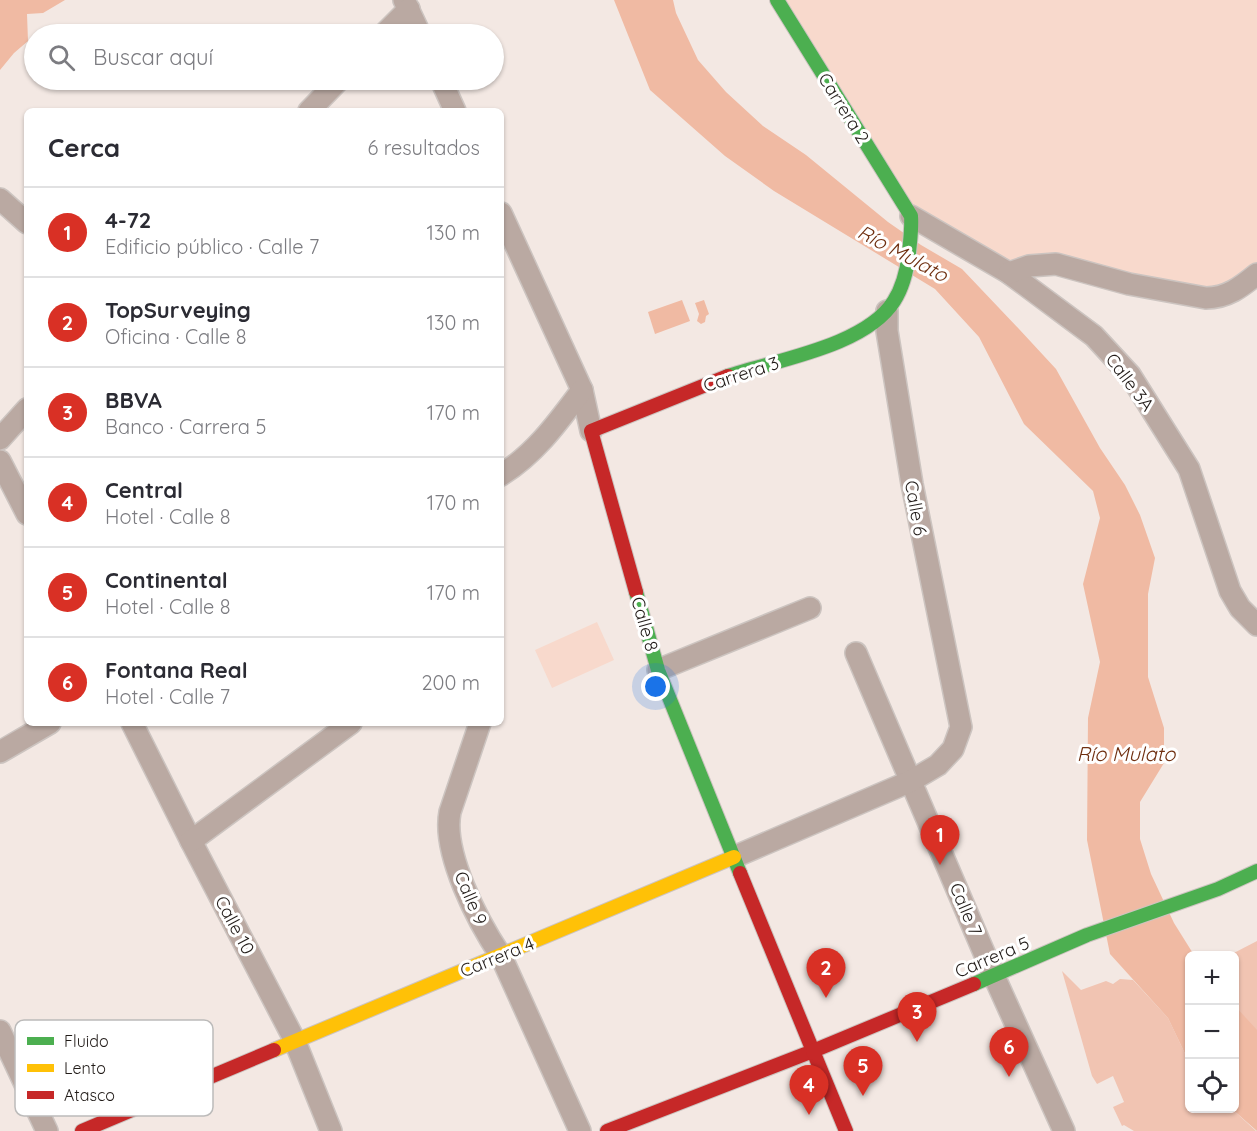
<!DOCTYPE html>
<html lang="es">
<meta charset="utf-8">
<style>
body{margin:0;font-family:Quicksand,sans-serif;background:#f2f2f3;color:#2b2b33}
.controls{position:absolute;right:18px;bottom:18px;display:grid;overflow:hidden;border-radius:9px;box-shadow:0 2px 4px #0004}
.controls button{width:54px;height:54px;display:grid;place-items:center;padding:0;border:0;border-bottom:2px solid #e1e1e2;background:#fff;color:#2b2b33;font:30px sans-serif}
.you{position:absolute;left:656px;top:687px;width:21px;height:21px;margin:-15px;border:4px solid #fff;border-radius:50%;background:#1a73e8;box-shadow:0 0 0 9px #1a73e833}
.badge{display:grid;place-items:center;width:39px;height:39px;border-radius:50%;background:#d93025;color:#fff;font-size:20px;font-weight:700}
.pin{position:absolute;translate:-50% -50px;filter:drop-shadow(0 2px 3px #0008)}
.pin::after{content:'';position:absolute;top:32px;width:21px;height:18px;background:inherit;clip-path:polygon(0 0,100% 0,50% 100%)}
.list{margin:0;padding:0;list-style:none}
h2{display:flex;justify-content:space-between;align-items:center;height:78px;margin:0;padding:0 24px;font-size:26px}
h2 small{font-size:20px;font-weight:400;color:#7c7c81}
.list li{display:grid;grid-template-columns:39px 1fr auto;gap:18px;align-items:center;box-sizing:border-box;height:90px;padding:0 24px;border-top:2px solid #e1e1e2}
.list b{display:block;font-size:22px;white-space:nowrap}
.list p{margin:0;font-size:20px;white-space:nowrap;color:#7c7c81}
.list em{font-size:20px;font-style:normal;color:#7c7c81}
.icon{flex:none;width:33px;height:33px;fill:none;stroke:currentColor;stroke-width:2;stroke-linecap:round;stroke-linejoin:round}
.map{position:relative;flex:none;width:1257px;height:1131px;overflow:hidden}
.search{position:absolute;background:#fff;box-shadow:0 2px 4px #0004;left:24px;top:24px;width:480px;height:66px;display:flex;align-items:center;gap:15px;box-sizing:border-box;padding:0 21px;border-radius:33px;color:#7c7c81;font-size:22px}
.panel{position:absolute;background:#fff;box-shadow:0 2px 4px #0004;left:24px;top:108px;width:480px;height:618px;border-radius:9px}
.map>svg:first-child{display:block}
.green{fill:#f8d9cc}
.forest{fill:#f1c4b2}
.water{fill:#f0baa3}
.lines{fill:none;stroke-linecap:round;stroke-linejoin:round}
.street-casing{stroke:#ccc4c0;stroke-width:24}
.fast-casing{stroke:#ccc4c0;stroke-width:16}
.slow-casing{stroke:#ccc4c0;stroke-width:16}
.jam-casing{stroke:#ccc4c0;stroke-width:16}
.street{stroke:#baa9a2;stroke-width:21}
.fast{stroke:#4caf50;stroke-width:14}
.slow{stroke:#ffc107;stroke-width:14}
.jam{stroke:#c62828;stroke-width:14}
.labels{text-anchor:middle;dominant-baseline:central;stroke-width:6;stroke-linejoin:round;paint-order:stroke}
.street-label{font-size:18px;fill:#211b18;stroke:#fff}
.water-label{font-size:20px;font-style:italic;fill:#703011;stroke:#fff}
.key{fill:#fff;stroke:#bcbbba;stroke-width:1.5}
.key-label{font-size:16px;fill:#211b18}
</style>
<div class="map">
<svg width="1257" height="1131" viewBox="0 0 1257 1131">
<rect width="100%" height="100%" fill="#f3e8e3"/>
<!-- green -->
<g class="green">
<polygon points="777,0 1257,0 1257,274 1231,293 1056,264 1009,273 911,216"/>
<polygon points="597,622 614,660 552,688 535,650"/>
</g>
<!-- forest -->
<g class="forest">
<polygon points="1257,941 1257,1081 1235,1044 1234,956 1228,956"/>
<polygon points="1062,971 1081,990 1106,981 1113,984 1120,979 1133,980 1168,1018 1189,1062 1190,1108 1232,1109 1256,1131 1134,1131 1124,1125 1122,1126 1113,1107 1124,1102 1113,1076 1097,1084 1092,1076"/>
</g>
<!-- water -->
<g class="water">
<polygon points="0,0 65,0 43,13 27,14 28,41 14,53 0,70"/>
<polygon points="614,0 673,0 676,13 698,60 726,92 763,126 806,155 888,222 921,245 962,269 1019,329 1056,369 1100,448 1125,485 1140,515 1155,558 1148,594 1148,677 1164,728 1164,763 1140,802 1140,839 1151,874 1174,923 1194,955 1190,956 1189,1062 1168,1018 1110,954 1087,840 1088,718 1100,662 1083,584 1100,518 1093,491 1024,424 979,337 935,289 774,191 725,156 650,90"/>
<polygon points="682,300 690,321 655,334 648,312"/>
<polygon points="704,300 709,314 706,316 705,322 701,324 697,321 699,314 695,303"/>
<polygon points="1235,1006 1257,1030 1257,1131 1232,1109 1234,1108"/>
</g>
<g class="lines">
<defs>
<g id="street">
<polyline points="404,0 420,34"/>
<polyline points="384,34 409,9"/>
<polyline points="441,80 455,111"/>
<polyline points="309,111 339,80"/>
<polyline points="0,199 27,223"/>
<polyline points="501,213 582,390 591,431"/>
<polyline points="911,216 1009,273 1094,336 1130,375 1189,469 1230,591 1240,608 1257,625"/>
<path d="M1009,273L1029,266L1056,264L1129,284L1206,298C1227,298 1241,287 1257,274"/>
<polyline points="0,439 27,409"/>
<polyline points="0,461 27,514"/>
<path d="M501,475C536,453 558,422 582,390"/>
<polyline points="856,653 994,976 1064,1131"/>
<polyline points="658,670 810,608"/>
<polyline points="132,723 191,841 294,1039 331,1131"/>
<path d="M480,723L450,812C442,853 478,922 501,956L580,1131"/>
<polyline points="0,752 50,723"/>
<polyline points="191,841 351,723"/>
<polyline points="734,857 911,781 938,765 953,749 961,727 912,484 887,331 887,311"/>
<polyline points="0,1031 47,1131"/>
</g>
<g id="fast">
<path d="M728,376C776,360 866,346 894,301C903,287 907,270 909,253C910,241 912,228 911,216L777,0"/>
<polyline points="636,592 658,670 740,873"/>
<polyline points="974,984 1087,935 1218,889 1257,871"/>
</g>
<polyline id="slow" points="274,1050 734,857"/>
<g id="jam">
<polyline points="636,592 591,431 728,376"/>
<polyline points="82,1131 274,1050"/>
<polyline points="607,1131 813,1051 740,873"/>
<polyline points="846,1131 813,1051 974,984"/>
</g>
</defs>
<!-- street casing -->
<use href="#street" class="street-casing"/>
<!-- fast casing -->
<use href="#fast" class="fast-casing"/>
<!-- slow casing -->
<use href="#slow" class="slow-casing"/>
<!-- jam casing -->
<use href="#jam" class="jam-casing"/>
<!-- street -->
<use href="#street" class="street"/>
<!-- fast -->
<use href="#fast" class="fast"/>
<!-- slow -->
<use href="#slow" class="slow"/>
<!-- jam -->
<use href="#jam" class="jam"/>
</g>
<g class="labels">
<!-- street labels -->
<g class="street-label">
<text transform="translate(844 108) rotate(58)">Carrera 2</text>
<text transform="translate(741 374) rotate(-18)">Carrera 3</text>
<text transform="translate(1130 382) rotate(53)">Calle 3A</text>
<text transform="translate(916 508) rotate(80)">Calle 6</text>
<text transform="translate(645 624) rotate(74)">Calle 8</text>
<text transform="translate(471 898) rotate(67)">Calle 9</text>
<text transform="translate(966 909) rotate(67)">Calle 7</text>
<text transform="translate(235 925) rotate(62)">Calle 10</text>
<text transform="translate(497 957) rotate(-22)">Carrera 4</text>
<text transform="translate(992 957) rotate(-23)">Carrera 5</text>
</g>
<!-- water labels -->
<g class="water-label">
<text transform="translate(903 253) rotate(28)">Río Mulato</text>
<text x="1126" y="753">Río Mulato</text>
</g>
</g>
<!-- legend -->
<rect x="15" y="1020" width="198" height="96" rx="9" class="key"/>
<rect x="27" y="1037" width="27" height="8" fill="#4caf50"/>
<rect x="27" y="1064" width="27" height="8" fill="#ffc107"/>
<rect x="27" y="1091" width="27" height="8" fill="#c62828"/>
<g class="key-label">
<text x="64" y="1047">Fluido</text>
<text x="64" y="1074">Lento</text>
<text x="64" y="1101">Atasco</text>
</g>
</svg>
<div class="controls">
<button>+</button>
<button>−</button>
<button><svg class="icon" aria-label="locate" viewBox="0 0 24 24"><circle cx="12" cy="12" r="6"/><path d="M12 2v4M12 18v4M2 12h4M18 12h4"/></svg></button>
</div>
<div class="you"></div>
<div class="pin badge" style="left:940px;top:865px">1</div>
<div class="pin badge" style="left:826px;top:998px">2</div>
<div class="pin badge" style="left:917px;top:1042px">3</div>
<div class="pin badge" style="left:809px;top:1115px">4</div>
<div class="pin badge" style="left:863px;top:1096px">5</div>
<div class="pin badge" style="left:1009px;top:1077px">6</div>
<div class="search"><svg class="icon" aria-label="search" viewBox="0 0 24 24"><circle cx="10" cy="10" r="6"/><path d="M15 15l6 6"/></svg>Buscar aquí</div>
<section class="panel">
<h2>Cerca<small>6 resultados</small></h2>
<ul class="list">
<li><span class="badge">1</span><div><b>4-72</b><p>Edificio público · Calle 7</p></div><em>130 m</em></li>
<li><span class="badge">2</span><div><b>TopSurveying</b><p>Oficina · Calle 8</p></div><em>130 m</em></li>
<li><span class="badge">3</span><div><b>BBVA</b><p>Banco · Carrera 5</p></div><em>170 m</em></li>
<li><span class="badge">4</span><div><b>Central</b><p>Hotel · Calle 8</p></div><em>170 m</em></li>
<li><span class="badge">5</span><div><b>Continental</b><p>Hotel · Calle 8</p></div><em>170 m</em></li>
<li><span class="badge">6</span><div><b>Fontana Real</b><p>Hotel · Calle 7</p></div><em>200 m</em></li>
</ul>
</section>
</div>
